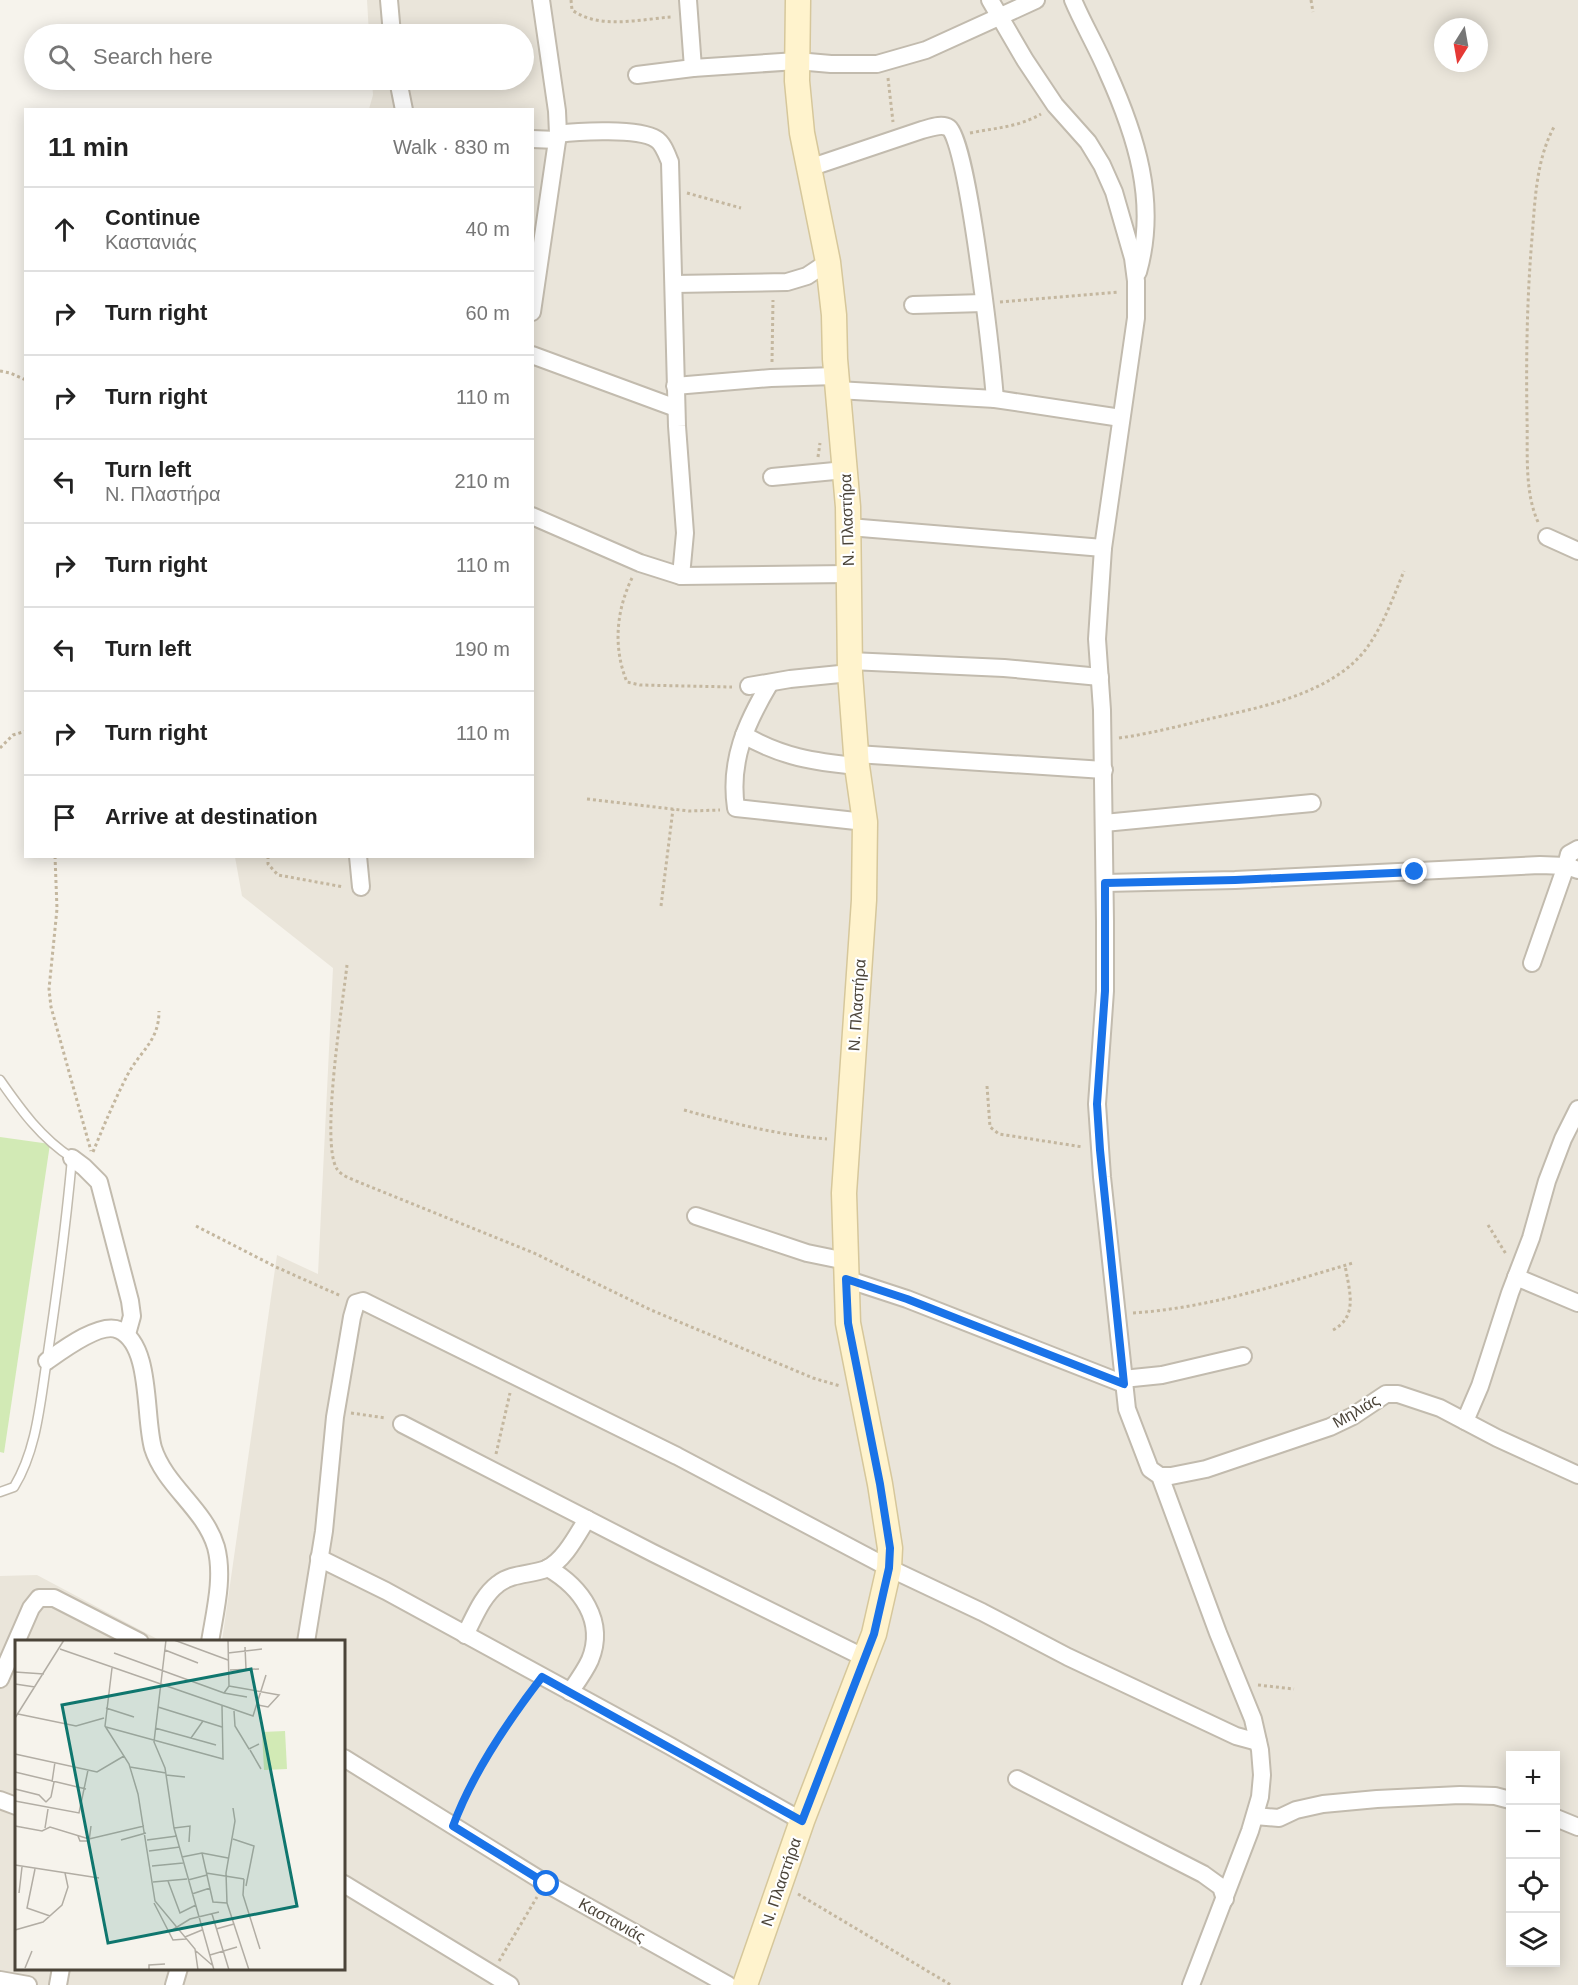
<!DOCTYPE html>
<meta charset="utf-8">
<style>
body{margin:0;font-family:Arial,sans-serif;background:#f2f2f2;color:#222}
.controls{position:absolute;right:18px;bottom:18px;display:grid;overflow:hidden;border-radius:0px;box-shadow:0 3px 15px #0003}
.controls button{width:54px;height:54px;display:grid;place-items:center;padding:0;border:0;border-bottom:2px solid #e0e0e0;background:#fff;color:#222;font:30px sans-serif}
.compass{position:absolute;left:1434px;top:18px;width:54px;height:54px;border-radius:50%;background:#fff;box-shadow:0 3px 15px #0003;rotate:191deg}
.stop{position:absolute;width:18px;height:18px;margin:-14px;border:4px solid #1a73e8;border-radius:50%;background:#fff}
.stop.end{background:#1a73e8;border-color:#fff;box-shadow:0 2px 6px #0008}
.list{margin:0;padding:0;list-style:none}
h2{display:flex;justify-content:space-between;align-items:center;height:78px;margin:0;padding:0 24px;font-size:26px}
h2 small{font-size:20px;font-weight:400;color:#767676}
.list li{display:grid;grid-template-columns:39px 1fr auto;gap:18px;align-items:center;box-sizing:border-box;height:84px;padding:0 24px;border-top:2px solid #e0e0e0}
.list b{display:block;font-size:22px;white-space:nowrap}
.list p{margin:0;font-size:20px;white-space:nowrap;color:#767676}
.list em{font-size:20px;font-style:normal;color:#767676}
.icon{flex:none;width:33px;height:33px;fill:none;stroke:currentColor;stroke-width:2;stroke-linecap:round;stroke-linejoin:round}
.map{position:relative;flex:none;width:1578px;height:1985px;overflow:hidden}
.search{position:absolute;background:#fff;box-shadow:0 3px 15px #0003;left:24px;top:24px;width:510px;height:66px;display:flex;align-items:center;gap:15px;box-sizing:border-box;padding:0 21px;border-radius:33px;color:#767676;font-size:22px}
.panel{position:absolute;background:#fff;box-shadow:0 3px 15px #0003;left:24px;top:108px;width:510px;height:750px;border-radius:0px}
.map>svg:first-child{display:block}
.residential{fill:#eae5da;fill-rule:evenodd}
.green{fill:#d2eab5}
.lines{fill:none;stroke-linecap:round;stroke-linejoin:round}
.lane-casing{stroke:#c2bbae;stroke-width:11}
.street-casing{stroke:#c2bbae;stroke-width:20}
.secondary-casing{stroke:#d6c79b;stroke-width:27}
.path{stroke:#c4b79f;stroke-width:3;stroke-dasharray:3 3;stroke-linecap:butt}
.lane{stroke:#fff;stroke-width:8}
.street{stroke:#fff;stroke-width:16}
.secondary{stroke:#fff3cd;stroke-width:24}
.route{stroke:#1a73e8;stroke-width:8}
.labels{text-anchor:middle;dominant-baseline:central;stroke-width:4.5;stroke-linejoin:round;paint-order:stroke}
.street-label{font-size:16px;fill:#4b4439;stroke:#fff}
.inset-road{fill:none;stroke:#b2ada4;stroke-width:1.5}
.view{fill:#0f766e;fill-opacity:0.15;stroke:#0f766e;stroke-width:3}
.inset-edge{fill:none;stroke:#4b4439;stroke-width:3}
</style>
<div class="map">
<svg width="1578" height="1985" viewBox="0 0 1578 1985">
<rect width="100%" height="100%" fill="#f6f3ec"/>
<!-- residential -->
<path class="residential" d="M367,0H1578V1985H0V1576L37,1575L161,1641L16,1642V1968H344V1642L222,1641L277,1255L318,1274L333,968L242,896L235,857L532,856V110L369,109L373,95L372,80H524V34H369ZM1443,27H1479V63H1443ZM1510,1756H1556V1962H1510Z"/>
<!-- green -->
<polygon class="green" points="0,1137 50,1144 4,1453 0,1452"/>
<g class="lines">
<defs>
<path id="lane" d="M0,1080C21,1110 41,1138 72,1158C66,1226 57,1292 47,1359C40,1403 37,1449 14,1487L0,1492"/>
<g id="street">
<polyline points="389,0 392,34"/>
<polyline points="688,0 693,68"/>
<polyline points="990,0 1025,60 1055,105 1088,142 1102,165 1114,192 1133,258 1136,281 1136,318 1103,548 1097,639 1102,710 1105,921 1105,991 1097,1104 1102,1177 1127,1409 1150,1469 1160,1476 1218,1633 1253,1719 1260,1750 1262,1775 1260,1797 1250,1831 1191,1985"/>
<path d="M1073,0C1083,24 1097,47 1107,71C1136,135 1158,202 1138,272"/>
<polyline points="637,75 693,68 797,61 831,64 877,64 926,50 1036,0"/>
<polyline points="398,80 404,110"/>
<path d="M558,134C579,131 639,128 656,139C663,143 667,155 670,162L677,426L685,533L681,576"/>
<polyline points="532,139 557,140"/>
<path d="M809,168L922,130C930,128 942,123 949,128C968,142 992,363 995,399"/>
<polyline points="674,284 787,282 807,276 828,262"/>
<polyline points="913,305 984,303"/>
<polyline points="532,312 558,134 557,111 541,0"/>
<polyline points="532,355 676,408"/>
<polyline points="675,386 771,378 836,376"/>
<polyline points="837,390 995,399 1121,418"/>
<polyline points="772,477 845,470"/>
<polyline points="532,516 640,563 681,576 849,574"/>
<polyline points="849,527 1103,548"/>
<polyline points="1547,537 1578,551"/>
<polyline points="850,661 1004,668 1100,677"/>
<path d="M770,683C746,723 729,761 736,808L865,822"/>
<polyline points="749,686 790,679 850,673"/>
<path d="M744,735C782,757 814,762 857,766"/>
<polyline points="856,754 1104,770"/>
<polyline points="1104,823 1312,803"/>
<polyline points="358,856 361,887"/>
<polyline points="1105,883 1235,880 1540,865 1566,866 1578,870"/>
<polyline points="1532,963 1566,866 1569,854 1578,849"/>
<polyline points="72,1158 84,1167 99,1182 130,1301 132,1316 127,1334"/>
<polyline points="696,1216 807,1253 846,1261"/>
<polyline points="1516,1277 1578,1303"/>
<polyline points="846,1279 907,1299 1124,1384"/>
<path d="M47,1361C61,1351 101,1321 119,1330C152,1345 144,1416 153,1448C165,1486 205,1509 216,1547C224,1577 215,1611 210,1642"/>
<polyline points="1123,1379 1162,1375 1243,1356"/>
<polyline points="1465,1421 1480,1386 1510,1293 1531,1238 1547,1181 1563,1139 1578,1109"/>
<polyline points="402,1424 653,1553 865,1658"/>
<polyline points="1160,1476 1171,1476 1206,1469 1330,1427 1353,1416 1386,1394 1398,1394 1440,1408 1497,1438 1578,1475"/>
<polyline points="319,1558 386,1591 670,1746 802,1821"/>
<path d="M548,1568C581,1587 606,1621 590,1660C585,1671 577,1682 570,1692"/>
<path d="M465,1635C474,1618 482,1596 498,1584C512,1573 530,1575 546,1569C564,1561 577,1535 587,1519"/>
<polyline points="306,1642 324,1531 335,1417 352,1317 356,1303 363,1301 677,1456 889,1568 982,1612 1068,1657 1236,1736 1258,1742"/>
<polyline points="0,1679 31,1608 39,1598 54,1598 140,1642"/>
<polyline points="344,1758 547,1884 728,1985"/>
<polyline points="1017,1779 1203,1874 1221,1887 1225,1899"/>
<polyline points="0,1800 16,1806"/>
<polyline points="1255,1816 1279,1818 1296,1810 1323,1804 1377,1799 1460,1795 1495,1796 1510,1800"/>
<polyline points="1556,1818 1578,1827"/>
<polyline points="344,1884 510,1985"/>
<polyline points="0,1980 28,1985"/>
<polyline points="58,1985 61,1968"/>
<polyline points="174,1985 179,1968"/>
</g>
<polyline id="secondary" points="745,1985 802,1821 874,1634 889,1568 890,1548 880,1484 848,1323 844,1193 864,900 865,822 857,766 850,673 848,507 835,359 834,315 828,262 802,133 797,81 798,0"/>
</defs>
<!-- lane casing -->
<use href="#lane" class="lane-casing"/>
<!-- street casing -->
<use href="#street" class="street-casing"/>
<!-- secondary casing -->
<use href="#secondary" class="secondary-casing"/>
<!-- path -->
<g class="path">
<path d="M571,0L572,10C600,30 640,19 672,17"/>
<polyline points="1311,0 1313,12"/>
<polyline points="888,78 893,122"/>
<path d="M970,133C995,128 1019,127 1041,114"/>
<polyline points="687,193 741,208"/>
<polyline points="1000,302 1119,292"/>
<polyline points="772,362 773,300"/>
<polyline points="0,371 10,373 26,380"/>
<polyline points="818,457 820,443"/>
<path d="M1538,522C1524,491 1528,451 1527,418C1526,357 1527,298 1532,238C1535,201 1536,160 1554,127"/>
<path d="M632,578C616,611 613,648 627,682L640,685L732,687"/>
<path d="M1119,738C1148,734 1176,727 1204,720C1257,708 1331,695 1366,649C1383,626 1393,598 1404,571"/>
<polyline points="0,748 13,735 26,731"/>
<polyline points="587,799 689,811 720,810"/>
<polyline points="55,856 57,909 49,989 51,1007 91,1151"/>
<polyline points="268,856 268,864 278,875 344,887"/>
<polyline points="661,906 673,809"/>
<path d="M347,965C343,1002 320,1143 337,1169C341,1176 354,1180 361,1183L534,1253L651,1310L813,1378L840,1386"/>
<polyline points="987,1086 990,1127 999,1134 1083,1147"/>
<path d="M684,1110C731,1123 778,1135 827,1139"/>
<path d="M93,1152C104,1125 115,1099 128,1074C141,1050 159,1041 159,1011"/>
<polyline points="1488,1225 1506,1254"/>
<polyline points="196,1226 276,1267 341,1296"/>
<path d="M1133,1313C1208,1308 1282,1284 1353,1263"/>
<path d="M1333,1330C1359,1316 1349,1290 1345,1265"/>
<polyline points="351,1413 386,1418"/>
<polyline points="496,1454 510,1393"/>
<polyline points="1258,1685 1294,1689"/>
<polyline points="459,1810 501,1735 531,1690"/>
<polyline points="798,1894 951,1985"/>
<polyline points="499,1961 537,1897"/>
</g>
<!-- lane -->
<use href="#lane" class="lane"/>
<!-- street -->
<use href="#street" class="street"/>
<!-- secondary -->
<use href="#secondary" class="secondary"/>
</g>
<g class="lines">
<!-- route -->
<path class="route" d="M547,1884L453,1826C472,1774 508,1721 542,1677L802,1821L874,1634L889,1568L890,1548L880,1484L848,1323L846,1279L907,1299L1124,1384L1100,1150L1097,1104L1105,991V883L1235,880L1415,872"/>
</g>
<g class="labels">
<!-- street labels -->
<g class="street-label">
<text transform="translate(847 520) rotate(-92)">Ν. Πλαστήρα</text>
<text transform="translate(857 1005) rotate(-86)">Ν. Πλαστήρα</text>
<text transform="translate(1356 1411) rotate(-30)">Μηλιάς</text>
<text transform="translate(781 1882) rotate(-71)">Ν. Πλαστήρα</text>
<text transform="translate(612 1920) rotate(29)">Καστανιάς</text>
</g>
</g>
<!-- overview -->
<g transform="translate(15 1640)">
<rect width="330" height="330" fill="#f6f3ec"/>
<path d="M270,91L272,129L249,130L247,92Z" fill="#d2eab5"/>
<path class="inset-road" d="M151,0L139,102L150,128L159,188L199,330M159,0L213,20M230,7L231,29M45,9L238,76L251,35M150,10L183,23M99,13L209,53L232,57M213,13L247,9M97,28L90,86L114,124L123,154L140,261L180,309L183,330M215,30L244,29M0,32L29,34M0,44L20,47M214,46L264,55L253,67L243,65M209,53L214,46L213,0M143,67L207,87M91,68L119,77M219,71L220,86L234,109L244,104M3,74L61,86L89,78M0,78L49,0M91,87L208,119L207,66M140,88L201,105M176,98L188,81M235,110L246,129M0,114L82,132L109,116M115,127L151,133M0,132L71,149M151,135L170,137M37,142L40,122M0,149L24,155L31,162M0,161L64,173L73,130M31,162L36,157L39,142M218,168L220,181L211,233L212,263L234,330M0,186L27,191L35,187L74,199L129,186M30,188L33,169M159,188L175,186L174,202M63,196L65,201H74L76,186M218,199L239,206L231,246M106,200L131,193M132,200L162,196M134,211L165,207M187,213L198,262L212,263M167,217L187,213L213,218M0,225L84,238M137,226L168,223M20,229L12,268L35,276M191,233L229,239M229,239L228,255L245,309M173,240L192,235M153,241L165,273L181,265M138,242L172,239M4,253L7,227M177,254L195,248M139,263L158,300L171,299M197,274L214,330M201,289L219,284M0,290L28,282L47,265L53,247L50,233M154,292L175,279L204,272M170,297L187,290M181,311L197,325M195,315L222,307M10,328L17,311M134,330V325L150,324"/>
<path class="view" d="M236,29L282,266L93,303L47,65Z"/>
<rect width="330" height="330" class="inset-edge"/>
</g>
</svg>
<div class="controls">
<button>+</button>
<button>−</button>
<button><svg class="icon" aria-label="locate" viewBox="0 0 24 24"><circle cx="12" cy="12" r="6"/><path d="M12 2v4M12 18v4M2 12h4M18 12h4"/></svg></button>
<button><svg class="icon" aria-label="layers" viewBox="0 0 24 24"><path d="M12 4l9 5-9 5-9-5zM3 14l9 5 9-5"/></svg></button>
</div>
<svg class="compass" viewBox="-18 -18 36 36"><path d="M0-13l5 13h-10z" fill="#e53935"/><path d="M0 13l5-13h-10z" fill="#767676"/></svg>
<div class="stop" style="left:547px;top:1884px"></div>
<div class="stop end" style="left:1415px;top:872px"></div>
<div class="search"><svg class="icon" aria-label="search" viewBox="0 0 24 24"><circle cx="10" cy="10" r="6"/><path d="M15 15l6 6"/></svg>Search here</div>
<section class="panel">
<h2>11 min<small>Walk · 830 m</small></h2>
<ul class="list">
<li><svg class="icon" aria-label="ahead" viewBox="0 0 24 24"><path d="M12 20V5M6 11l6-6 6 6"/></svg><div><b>Continue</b><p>Καστανιάς</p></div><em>40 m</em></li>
<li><svg class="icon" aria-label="right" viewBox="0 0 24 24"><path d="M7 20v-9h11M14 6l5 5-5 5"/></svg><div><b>Turn right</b></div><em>60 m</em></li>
<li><svg class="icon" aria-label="right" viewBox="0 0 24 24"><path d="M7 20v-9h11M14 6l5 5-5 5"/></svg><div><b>Turn right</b></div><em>110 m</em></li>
<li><svg class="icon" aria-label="left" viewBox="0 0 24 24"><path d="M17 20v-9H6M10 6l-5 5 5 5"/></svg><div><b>Turn left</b><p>Ν. Πλαστήρα</p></div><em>210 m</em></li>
<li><svg class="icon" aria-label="right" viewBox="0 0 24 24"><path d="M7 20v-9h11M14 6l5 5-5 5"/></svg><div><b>Turn right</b></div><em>110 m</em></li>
<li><svg class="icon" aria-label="left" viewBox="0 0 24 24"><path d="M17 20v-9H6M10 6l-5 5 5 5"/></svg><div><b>Turn left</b></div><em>190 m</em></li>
<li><svg class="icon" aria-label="right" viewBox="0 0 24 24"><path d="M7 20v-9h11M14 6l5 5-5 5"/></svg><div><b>Turn right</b></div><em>110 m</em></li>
<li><svg class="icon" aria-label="arrive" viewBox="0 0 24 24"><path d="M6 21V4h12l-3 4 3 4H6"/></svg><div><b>Arrive at destination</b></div></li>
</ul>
</section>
</div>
